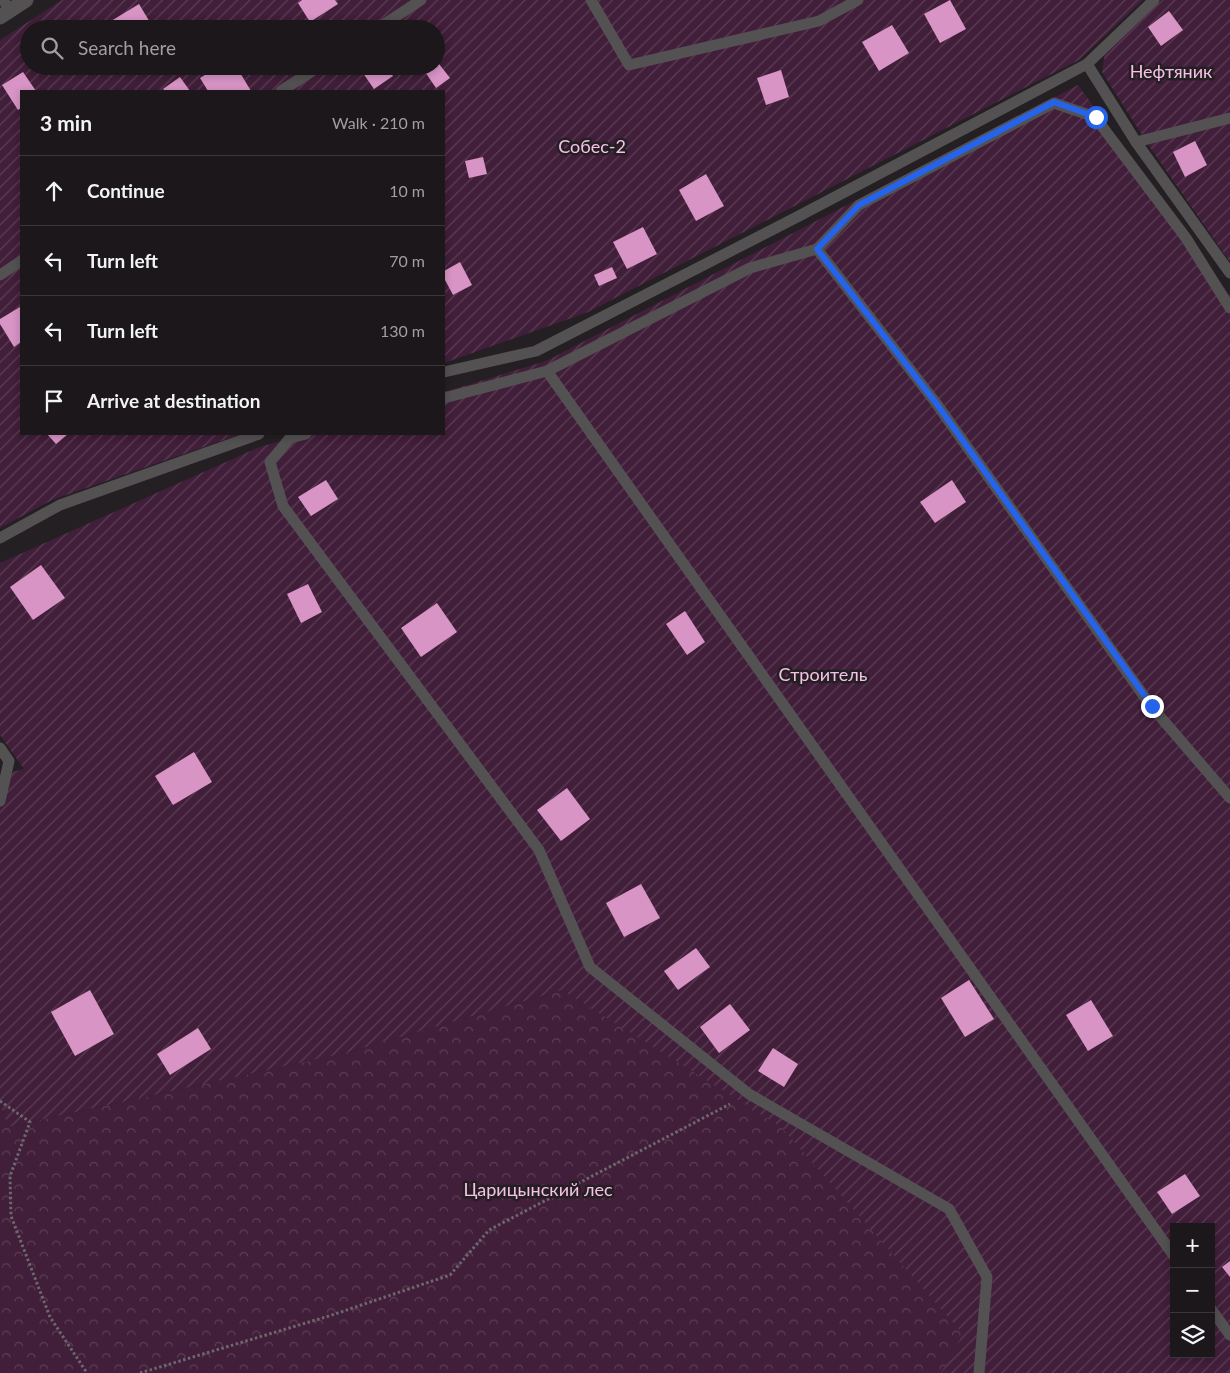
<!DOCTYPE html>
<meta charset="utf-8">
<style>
body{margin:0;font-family:Lato,sans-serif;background:#282427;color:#f1f3f6}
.controls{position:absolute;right:15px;bottom:15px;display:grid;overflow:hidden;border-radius:0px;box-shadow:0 2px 8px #0003}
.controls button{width:45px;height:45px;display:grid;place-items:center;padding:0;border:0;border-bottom:1px solid #393639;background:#1b171a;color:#f1f3f6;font:25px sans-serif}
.stop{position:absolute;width:15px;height:15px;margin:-11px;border:4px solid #2563eb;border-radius:50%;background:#fff}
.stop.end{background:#2563eb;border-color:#fff;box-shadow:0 1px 5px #0008}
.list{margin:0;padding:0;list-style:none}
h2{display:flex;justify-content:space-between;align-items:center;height:65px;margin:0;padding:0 20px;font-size:21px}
h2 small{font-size:16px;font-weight:400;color:#a09fa2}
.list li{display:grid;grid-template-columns:32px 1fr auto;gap:15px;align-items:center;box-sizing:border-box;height:70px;padding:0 20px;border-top:1px solid #393639}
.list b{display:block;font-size:19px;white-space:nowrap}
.list em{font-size:16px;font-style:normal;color:#a09fa2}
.icon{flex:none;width:28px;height:28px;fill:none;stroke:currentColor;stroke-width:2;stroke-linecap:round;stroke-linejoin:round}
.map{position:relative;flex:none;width:1230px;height:1373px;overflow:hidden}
.search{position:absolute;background:#1b171a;box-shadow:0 2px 8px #0003;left:20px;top:20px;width:425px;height:55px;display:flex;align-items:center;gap:12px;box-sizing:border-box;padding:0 18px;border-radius:28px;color:#a09fa2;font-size:19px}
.panel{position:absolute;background:#1b171a;box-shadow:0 2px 8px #0003;left:20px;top:90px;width:425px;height:345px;border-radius:0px}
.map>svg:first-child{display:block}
.forest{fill:url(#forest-crowns)}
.garden{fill:url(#garden-furrows);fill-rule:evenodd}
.building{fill:#d794c5}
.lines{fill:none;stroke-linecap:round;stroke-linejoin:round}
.path{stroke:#6d686b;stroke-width:3;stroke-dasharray:2.5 2.5;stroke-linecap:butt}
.lane{stroke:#545153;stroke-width:11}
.street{stroke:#545153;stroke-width:15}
.route{stroke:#2563eb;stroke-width:6}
.labels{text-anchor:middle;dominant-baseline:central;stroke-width:5;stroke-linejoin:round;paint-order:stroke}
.park-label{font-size:18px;fill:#f6c0e7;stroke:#241f22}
</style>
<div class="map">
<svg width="1230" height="1373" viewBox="0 0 1230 1373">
<defs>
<pattern id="forest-crowns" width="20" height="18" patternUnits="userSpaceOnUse" patternTransform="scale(1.25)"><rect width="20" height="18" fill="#411e39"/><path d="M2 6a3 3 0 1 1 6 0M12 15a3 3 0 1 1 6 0" fill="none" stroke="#5c3e55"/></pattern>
<pattern id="garden-furrows" width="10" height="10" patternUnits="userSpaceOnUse" patternTransform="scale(1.25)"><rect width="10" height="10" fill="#411e39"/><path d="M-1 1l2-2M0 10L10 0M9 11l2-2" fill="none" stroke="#5c3e55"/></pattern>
</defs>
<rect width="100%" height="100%" fill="#241f22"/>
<!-- forest -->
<polygon class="forest" points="562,990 749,1094 969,1322 943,1373 0,1373 0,1101 9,1127 345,1053"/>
<!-- garden -->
<g class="garden">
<path d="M62,0H1143L1079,60L586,313L444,363V91H21V434H241L52,500L0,528V40ZM29,29H436V66H29Z"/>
<polygon points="1162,0 1230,0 1230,262 1149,146 1102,72 1105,52"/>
<path d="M1078,85L1230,296V1373H941L963,1334L781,1127L562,990L345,1053L8,1127L0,1101V775L24,769L0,735V563L257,448L304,434H444V392L546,361ZM1174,1227H1211V1354H1174Z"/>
</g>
<!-- building -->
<g class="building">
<polygon points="302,0 335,0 338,4 310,22 298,3"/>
<polygon points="950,0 966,29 940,43 924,14"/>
<polygon points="139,4 154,29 98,29"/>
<polygon points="1169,11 1183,30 1161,46 1148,27"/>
<polygon points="892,25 909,53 879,71 862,42"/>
<polygon points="436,60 450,78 436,88 421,66 436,66"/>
<polygon points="109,66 124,66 113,73"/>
<polygon points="219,66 236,66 251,91 208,91 200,78"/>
<polygon points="358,66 387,66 393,76 374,89"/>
<polygon points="781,70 789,97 766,105 757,78"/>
<polygon points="23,72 36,91 21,91 21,108 18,110 2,85"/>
<polygon points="180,77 190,91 165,91 163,89"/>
<polygon points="1195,141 1207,165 1185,177 1173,152"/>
<polygon points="483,157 487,174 469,178 465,161"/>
<polygon points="706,174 724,206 696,221 679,190"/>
<polygon points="643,227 657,254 627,269 613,242"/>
<polygon points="460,262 472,285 453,295 444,278 444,271"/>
<polygon points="612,267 617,278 599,286 594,275"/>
<polygon points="20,307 21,309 21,342 14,347 0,324 0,319"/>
<polygon points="47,434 68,434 56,444"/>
<polygon points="326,480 338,499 311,516 298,497"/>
<polygon points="952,480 966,502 935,523 920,502"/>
<polygon points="41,565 65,598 33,620 10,587"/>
<polygon points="308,584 322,612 301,623 287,594"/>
<polygon points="437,603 457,632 421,657 401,628"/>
<polygon points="685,611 705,642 687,655 666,624"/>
<polygon points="194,752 212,782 173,805 155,776"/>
<polygon points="567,788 590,819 561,841 537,810"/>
<polygon points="641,884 660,918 624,937 606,903"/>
<polygon points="696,948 710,967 678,990 664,971"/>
<polygon points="969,980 994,1019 965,1037 941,998"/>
<polygon points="90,990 114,1034 75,1056 51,1012"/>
<polygon points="1091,1000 1113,1036 1088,1051 1066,1015"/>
<polygon points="730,1004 750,1030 719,1053 700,1027"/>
<polygon points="198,1028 211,1049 170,1075 157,1054"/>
<polygon points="773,1048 798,1064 784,1087 758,1071"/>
<polygon points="1185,1174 1200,1196 1172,1214 1157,1192"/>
<polygon points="1230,1261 1230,1277 1222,1267"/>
</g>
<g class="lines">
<!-- path -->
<g class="path">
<polyline points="0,1101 30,1122 10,1176 11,1216 50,1317 87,1373"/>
<polyline points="140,1373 329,1316 450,1275 489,1230 730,1104"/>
</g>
<!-- lane -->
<g class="lane">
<polyline points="3,0 10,10"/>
<polyline points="591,0 629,65 819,21 858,0"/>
<polyline points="1154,0 1087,64 1136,142 1230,273"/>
<polyline points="377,29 421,0"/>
<polyline points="281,91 320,66"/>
<polyline points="1136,142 1230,118"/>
<polyline points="817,249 859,205 1054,103 1095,117 1186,238 1230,308"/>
<polyline points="0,275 21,261"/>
<polyline points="547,371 1174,1256"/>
<polyline points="444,372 536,351 799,216 1087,64"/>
<polyline points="444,398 547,371 750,268 817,249 936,403 1151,706 1230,798"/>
<polyline points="306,434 290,438 270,462 283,506 539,850 590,967 749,1094 949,1209 987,1277 979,1373"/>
<polyline points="0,538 60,505 259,434"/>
<polyline points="0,748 9,761 0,801"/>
<polyline points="1211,1309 1230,1335"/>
</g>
<!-- street -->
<polyline class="street" points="0,17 26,0"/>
</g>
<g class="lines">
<!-- route -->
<polyline class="route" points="1096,117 1054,102 859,205 817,249 936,403 1152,706"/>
</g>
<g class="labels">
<!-- park labels -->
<g class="park-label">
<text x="1171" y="71">Нефтяник</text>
<text x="592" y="146">Собес-2</text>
<text x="823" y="674">Строитель</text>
<text x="538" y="1189">Царицынский лес</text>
</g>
</g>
</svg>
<div class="controls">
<button>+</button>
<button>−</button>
<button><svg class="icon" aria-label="layers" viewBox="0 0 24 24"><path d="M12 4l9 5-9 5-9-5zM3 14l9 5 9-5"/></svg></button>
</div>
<div class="stop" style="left:1096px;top:117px"></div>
<div class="stop end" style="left:1152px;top:706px"></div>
<div class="search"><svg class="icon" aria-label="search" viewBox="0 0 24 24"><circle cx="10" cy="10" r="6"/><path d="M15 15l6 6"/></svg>Search here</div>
<section class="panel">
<h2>3 min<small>Walk · 210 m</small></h2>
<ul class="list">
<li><svg class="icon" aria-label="ahead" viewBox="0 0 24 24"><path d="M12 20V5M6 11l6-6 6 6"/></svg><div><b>Continue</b></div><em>10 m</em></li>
<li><svg class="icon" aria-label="left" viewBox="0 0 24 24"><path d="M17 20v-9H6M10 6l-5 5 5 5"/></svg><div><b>Turn left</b></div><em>70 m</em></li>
<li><svg class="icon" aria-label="left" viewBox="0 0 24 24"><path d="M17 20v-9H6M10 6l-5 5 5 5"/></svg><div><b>Turn left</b></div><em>130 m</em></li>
<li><svg class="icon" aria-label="arrive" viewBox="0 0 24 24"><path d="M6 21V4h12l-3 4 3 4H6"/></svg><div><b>Arrive at destination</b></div></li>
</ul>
</section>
</div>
